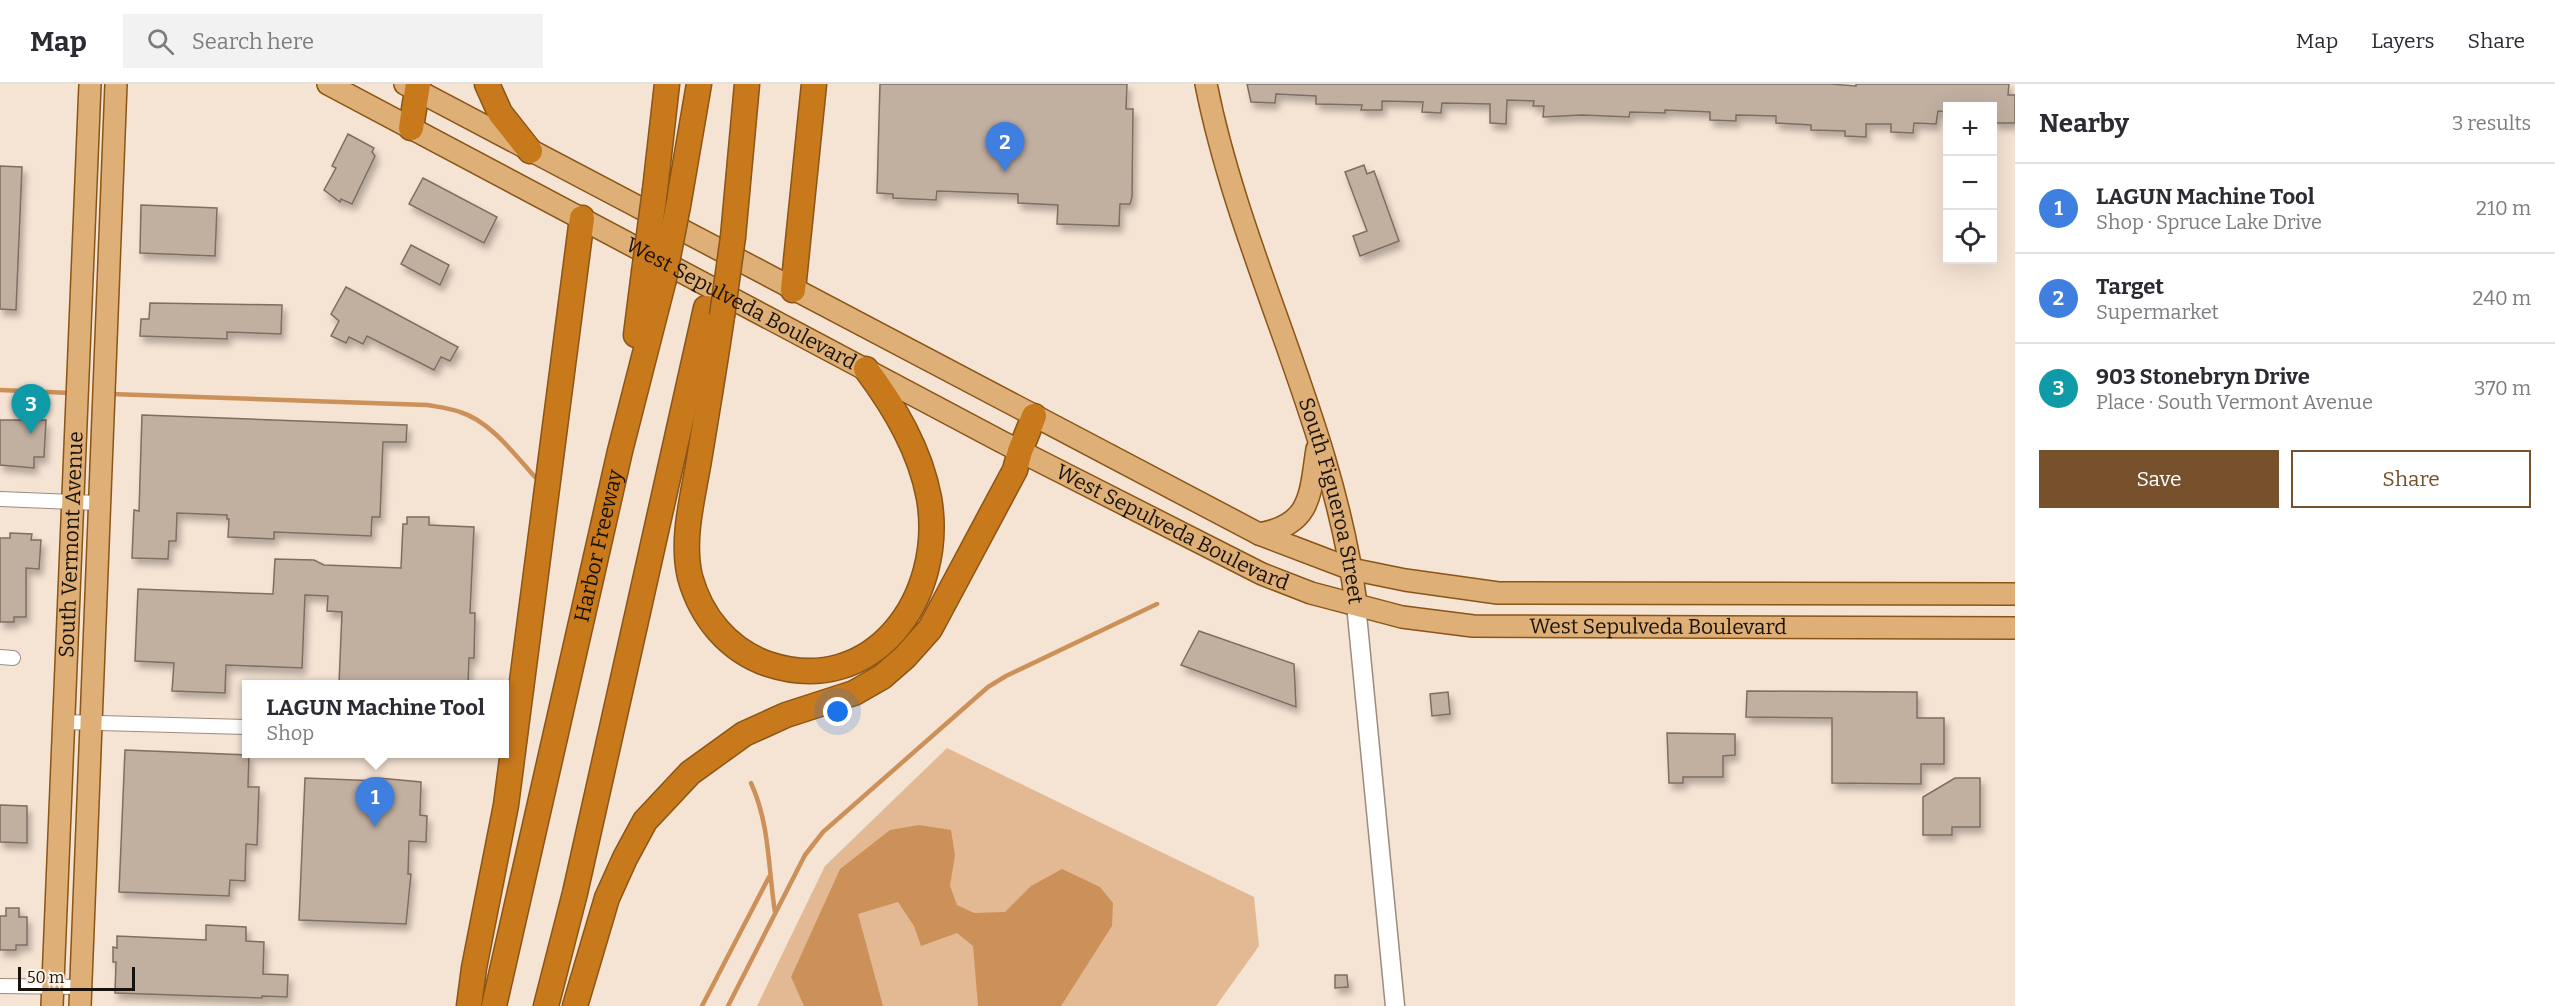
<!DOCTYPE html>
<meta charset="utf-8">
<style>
body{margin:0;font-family:Bitter,serif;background:#f2f2f3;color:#2b2b33}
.controls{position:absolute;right:18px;top:18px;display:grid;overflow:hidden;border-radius:0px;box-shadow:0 6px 24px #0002}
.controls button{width:54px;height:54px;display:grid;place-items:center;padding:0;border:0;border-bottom:2px solid #e1e1e2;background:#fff;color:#2b2b33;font:30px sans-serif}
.scale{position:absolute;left:18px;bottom:15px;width:117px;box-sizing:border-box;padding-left:6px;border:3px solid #18120c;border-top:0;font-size:16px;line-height:21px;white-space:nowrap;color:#18120c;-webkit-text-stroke:4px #fdf2e8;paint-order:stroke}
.you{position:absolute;left:838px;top:628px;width:21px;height:21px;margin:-15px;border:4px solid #fff;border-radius:50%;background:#1a73e8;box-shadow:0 0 0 9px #1a73e833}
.badge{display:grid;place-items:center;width:39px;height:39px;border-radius:50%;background:#76512c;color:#fff;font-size:20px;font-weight:700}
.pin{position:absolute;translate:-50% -50px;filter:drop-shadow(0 2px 3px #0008)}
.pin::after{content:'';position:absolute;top:32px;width:21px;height:18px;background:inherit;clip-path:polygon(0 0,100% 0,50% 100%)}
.popup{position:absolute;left:242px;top:596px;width:267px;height:78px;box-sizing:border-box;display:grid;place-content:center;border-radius:0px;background:#fff;filter:drop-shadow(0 2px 4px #0005);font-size:20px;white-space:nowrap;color:#7c7c81}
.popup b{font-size:22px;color:#2b2b33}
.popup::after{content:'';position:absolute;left:50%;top:100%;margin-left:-12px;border:12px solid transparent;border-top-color:#fff}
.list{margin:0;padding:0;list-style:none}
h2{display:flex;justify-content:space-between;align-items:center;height:78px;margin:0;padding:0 24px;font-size:26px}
h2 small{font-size:20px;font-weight:400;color:#7c7c81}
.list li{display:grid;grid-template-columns:39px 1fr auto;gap:18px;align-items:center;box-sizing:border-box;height:90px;padding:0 24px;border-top:2px solid #e1e1e2}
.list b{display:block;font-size:22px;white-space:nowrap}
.list p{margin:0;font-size:20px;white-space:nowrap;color:#7c7c81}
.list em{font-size:20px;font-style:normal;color:#7c7c81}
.actions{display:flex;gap:12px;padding:18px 24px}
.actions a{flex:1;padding:14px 0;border:2px solid #76512c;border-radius:0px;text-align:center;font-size:21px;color:#76512c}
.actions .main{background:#76512c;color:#fff}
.icon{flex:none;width:33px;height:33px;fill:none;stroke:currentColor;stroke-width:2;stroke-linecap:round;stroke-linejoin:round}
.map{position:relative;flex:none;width:2015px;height:922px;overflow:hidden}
header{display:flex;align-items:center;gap:36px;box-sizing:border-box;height:84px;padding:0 30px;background:#fff;border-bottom:2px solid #e1e1e2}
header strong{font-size:28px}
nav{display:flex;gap:33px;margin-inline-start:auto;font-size:21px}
.search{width:420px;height:54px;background:#f2f2f3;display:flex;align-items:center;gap:15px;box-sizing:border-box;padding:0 21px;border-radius:0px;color:#7c7c81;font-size:22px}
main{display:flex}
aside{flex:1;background:#fff}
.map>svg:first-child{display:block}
.green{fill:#e3b994}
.water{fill:#cc9158}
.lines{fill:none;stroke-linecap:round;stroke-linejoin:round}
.stream{stroke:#cc9158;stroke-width:4.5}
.building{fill:#c1afa0;stroke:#7e6e60;stroke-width:1.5;filter:url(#shadow)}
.minor-casing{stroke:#9d8c7d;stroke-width:16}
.secondary-casing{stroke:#9d8c7d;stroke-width:21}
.primary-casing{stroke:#8a5516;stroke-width:24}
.motorway-casing{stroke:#8a5516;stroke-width:27}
.minor{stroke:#fff;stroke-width:14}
.secondary{stroke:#fff;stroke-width:18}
.primary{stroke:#deaf77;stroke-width:21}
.motorway{stroke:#c8791c;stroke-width:24}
.motorway-bridge-casing{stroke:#8a5516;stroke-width:27;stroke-linecap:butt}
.motorway-bridge{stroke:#c8791c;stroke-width:24}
.labels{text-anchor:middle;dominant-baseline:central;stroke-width:4.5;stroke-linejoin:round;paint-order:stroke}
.street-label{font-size:21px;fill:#18120c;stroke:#fdf2e8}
</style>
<header>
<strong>Map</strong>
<div class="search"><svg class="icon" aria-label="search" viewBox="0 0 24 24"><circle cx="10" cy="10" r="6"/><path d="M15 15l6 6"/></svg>Search here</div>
<nav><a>Map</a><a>Layers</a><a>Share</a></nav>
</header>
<main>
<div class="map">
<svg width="2015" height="922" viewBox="0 0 2015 922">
<defs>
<filter id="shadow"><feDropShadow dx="3.5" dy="6" stdDeviation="3" flood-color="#0004"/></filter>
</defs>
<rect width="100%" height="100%" fill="#f5e3d3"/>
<!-- green -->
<polygon class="green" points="947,664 1254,813 1259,862 1216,922 757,922 825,782"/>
<!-- water -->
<polygon class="water" points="919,741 951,746 955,771 950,802 957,821 974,829 1005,828 1031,802 1062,785 1100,803 1113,819 1112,842 1061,922 978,922 973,862 957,849 921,862 914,842 898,818 858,830 883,922 804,922 791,893 840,785 890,746"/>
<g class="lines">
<!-- stream -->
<g class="stream">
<polyline points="0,306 72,309"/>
<path d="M111,310L427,321C438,323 449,324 460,328C490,337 515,371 535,393"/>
<path d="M751,699C770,741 768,784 775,828"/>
<polyline points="702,922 769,793"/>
<polyline points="728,922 805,771 823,748 988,603 1006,592 1157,520"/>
</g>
</g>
<!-- building -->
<g class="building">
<polygon points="880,0 1127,0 1126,25 1133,25 1132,113 1130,120 1120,120 1119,142 1057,140 1058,121 1018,119 1018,110 937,107 936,116 893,114 893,110 877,109"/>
<polygon points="1247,0 1830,0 1856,2 1856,0 2009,0 2008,11 2015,11 2015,39 1994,39 1992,22 1947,22 1947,28 1938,27 1936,40 1914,39 1913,49 1891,48 1891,40 1866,40 1866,53 1845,52 1845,47 1811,46 1811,41 1776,39 1776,32 1736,31 1736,37 1710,36 1710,28 1665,26 1665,29 1630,28 1629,33 1582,31 1543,33 1544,22 1533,22 1534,17 1507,16 1506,40 1490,39 1490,20 1442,19 1441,29 1422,28 1423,18 1382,17 1382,26 1361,26 1362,21 1316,20 1316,12 1276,10 1275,19 1251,18"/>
<polygon points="348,50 374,64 372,68 375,72 352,120 341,115 340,118 324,106 336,84 332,82"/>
<polygon points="1364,81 1367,90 1374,87 1399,157 1360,172 1353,152 1367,147 1345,88"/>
<polygon points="0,82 22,83 16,226 0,225"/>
<polygon points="423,94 497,133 484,159 409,120"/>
<polygon points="141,121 217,124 215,172 140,169"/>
<polygon points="411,161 449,181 440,201 401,180"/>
<polygon points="346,203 458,263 450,277 441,273 434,286 367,252 363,260 349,253 346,259 331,252 339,237 331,230"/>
<polygon points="150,219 282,221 281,250 227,248 227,255 140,252 141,235 149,235"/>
<polygon points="142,331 407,341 406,358 383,358 380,433 372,433 371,452 274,448 274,455 228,453 229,435 227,435 227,431 177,429 176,457 169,457 168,475 132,474 134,426 139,427"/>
<polygon points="0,336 46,336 44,373 34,373 34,384 0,381"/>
<polygon points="407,433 429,433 429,441 474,443 470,529 475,529 474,574 469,574 468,600 339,600 342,528 327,527 328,512 305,511 302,584 226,581 225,609 172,607 174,579 135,577 138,505 273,510 275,475 314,476 324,481 401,484 403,440 407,440"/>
<polygon points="10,449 32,450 31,456 41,456 39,485 26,484 26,533 14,533 14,538 0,538 0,454 10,454"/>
<polygon points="1199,547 1294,580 1296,623 1181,581"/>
<polygon points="1747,607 1917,608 1917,634 1944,634 1944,680 1921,680 1921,700 1832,699 1832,634 1746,633"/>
<polygon points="1448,608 1450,630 1432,632 1430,610"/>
<polygon points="1667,649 1735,650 1735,671 1723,672 1723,693 1683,693 1683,699 1669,699"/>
<polygon points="125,666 249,671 248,703 259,703 257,761 246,760 245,797 230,796 229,812 119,808"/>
<polygon points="305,694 379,697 379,694 421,698 420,731 427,732 426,758 409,757 408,790 411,790 406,840 299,836"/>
<polygon points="1955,694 1980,694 1980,743 1952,743 1952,751 1923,751 1923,713"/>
<polygon points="0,721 27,722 27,759 0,758"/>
<polygon points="6,824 19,824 19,833 27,833 27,861 16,861 16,866 0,866 0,832 6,832"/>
<polygon points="206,841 246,843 246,857 264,858 263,890 288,891 287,913 262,912 262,914 115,909 116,878 113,878 113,863 117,864 117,852 206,856"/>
<polygon points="1335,891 1347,891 1348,903 1335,904"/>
</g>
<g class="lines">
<defs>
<g id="minor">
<polyline points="0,415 98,419"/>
<polyline points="0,573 13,574"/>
<polyline points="63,638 246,643"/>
<polyline points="0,902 81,903"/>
</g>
<polyline id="secondary" points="1356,520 1395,922"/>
<g id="primary">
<path id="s1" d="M328,0L1002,358L1262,490L1311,509L1402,533L1473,542L2015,544"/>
<polyline points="405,0 1259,450 1351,485 1405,496 1498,509 2015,510"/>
<path id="s2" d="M1206,0C1241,177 1334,340 1356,520"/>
<path d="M1259,450C1312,441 1310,410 1317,365"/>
<path id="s3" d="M52,922L90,0"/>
<polyline points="80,922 116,0"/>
</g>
<g id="motorway">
<polyline points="487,0 500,29 530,67"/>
<polyline points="411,44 418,0"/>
<polyline points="655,106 667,0"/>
<polyline points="678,122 699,0"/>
<polyline points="733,153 747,0"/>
<polyline points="793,206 814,0"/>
<path d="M722,232C715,280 707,328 699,376C693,413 681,455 690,493C701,533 728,566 768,580C874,615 946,512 929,414C920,366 895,324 866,285"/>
<polyline points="636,251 644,188"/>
<polyline points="469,922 474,884 506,721 582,134"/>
<path id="s4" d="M494,922L620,367L663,199"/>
<polyline points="546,922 575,809 706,224"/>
<polyline points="575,922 607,814 625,774 645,737 690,689 744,650 786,631 854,609 882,593 905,573 930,545 1015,386 1020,367 1034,332"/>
</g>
</defs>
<!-- minor casing -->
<use href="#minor" class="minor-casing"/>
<!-- secondary casing -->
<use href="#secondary" class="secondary-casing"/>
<!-- primary casing -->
<use href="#primary" class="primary-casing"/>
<!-- motorway casing -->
<use href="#motorway" class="motorway-casing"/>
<!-- minor -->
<use href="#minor" class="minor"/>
<!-- secondary -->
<use href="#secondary" class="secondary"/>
<!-- primary -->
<use href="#primary" class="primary"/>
<!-- motorway -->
<use href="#motorway" class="motorway"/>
<defs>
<g id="motorway-bridge">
<polyline points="644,188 655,106"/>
<polyline points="663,199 678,122"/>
<polyline points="722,232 733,153"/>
</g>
</defs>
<!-- motorway-bridge casing -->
<use href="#motorway-bridge" class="motorway-bridge-casing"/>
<!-- motorway-bridge -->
<use href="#motorway-bridge" class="motorway-bridge"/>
</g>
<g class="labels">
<!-- street labels -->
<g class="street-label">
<text stroke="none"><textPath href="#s1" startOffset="468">West Sepulveda Boulevard</textPath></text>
<text stroke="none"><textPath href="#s2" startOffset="436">South Figueroa Street</textPath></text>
<text stroke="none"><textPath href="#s1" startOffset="954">West Sepulveda Boulevard</textPath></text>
<text stroke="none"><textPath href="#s3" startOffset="462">South Vermont Avenue</textPath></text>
<text stroke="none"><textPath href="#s4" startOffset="472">Harbor Freeway</textPath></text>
<text stroke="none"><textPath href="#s1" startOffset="1458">West Sepulveda Boulevard</textPath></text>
</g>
</g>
</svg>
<div class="controls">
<button>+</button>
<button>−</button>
<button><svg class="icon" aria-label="locate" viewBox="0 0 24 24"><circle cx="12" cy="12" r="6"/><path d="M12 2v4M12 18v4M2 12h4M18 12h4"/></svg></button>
</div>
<div class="scale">50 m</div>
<div class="you"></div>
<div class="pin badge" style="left:375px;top:743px;background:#3f7fe0">1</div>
<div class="popup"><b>LAGUN Machine Tool</b>Shop</div>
<div class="pin badge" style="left:1005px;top:88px;background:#3f7fe0">2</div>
<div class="pin badge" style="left:31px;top:350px;background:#0f9aa8">3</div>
</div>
<aside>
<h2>Nearby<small>3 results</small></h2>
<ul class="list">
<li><span class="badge" style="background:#3f7fe0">1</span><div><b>LAGUN Machine Tool</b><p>Shop · Spruce Lake Drive</p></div><em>210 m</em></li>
<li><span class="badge" style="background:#3f7fe0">2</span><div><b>Target</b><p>Supermarket</p></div><em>240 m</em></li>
<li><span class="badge" style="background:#0f9aa8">3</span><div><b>903 Stonebryn Drive</b><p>Place · South Vermont Avenue</p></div><em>370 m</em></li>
</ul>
<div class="actions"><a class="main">Save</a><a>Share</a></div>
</aside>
</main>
